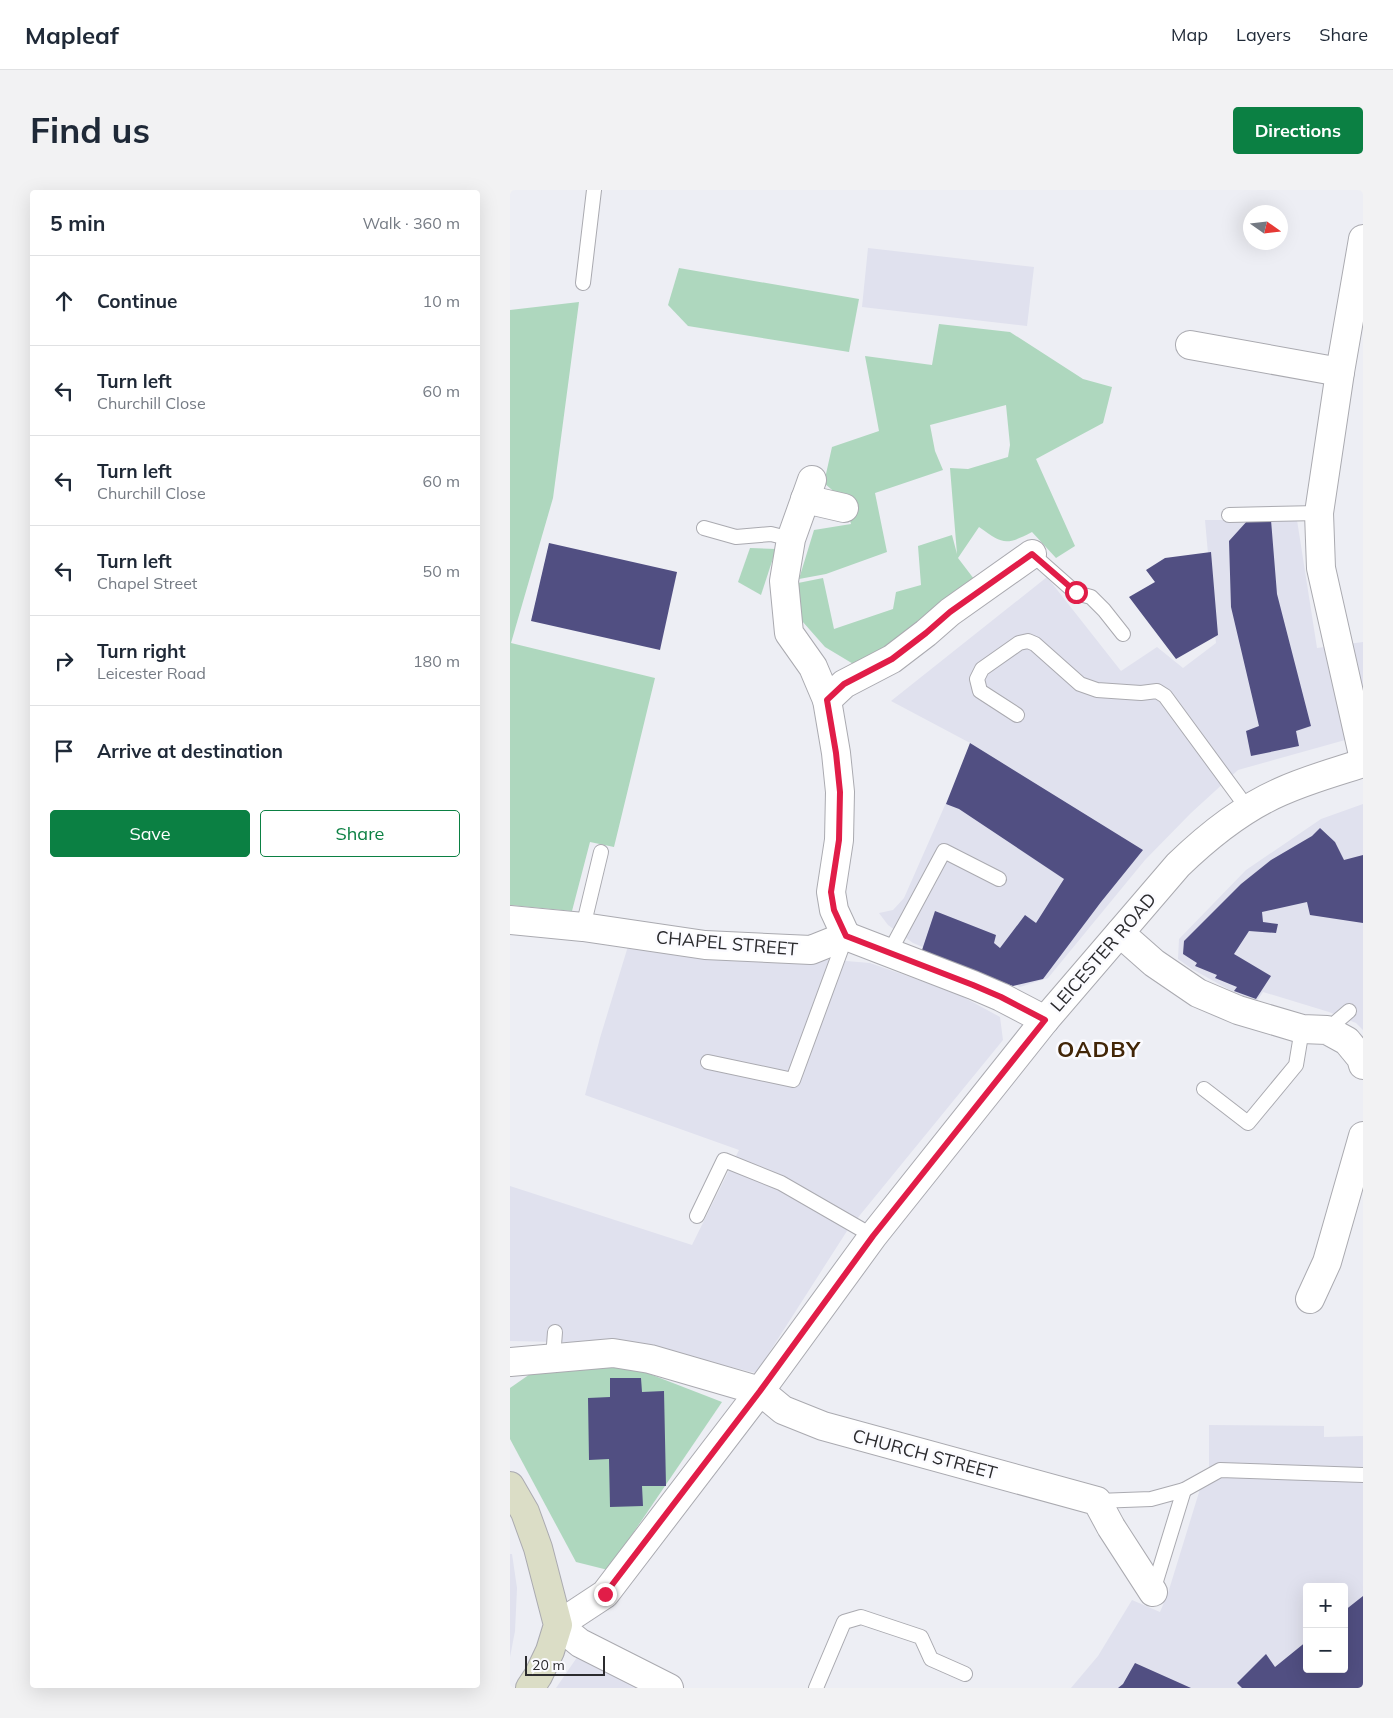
<!DOCTYPE html>
<meta charset="utf-8">
<style>
body{margin:0;font-family:Mulish,sans-serif;background:#f2f2f3;color:#1f2937}
.controls{position:absolute;right:15px;bottom:15px;display:grid;overflow:hidden;border-radius:5px;box-shadow:0 5px 20px #0002}
.controls button{width:45px;height:45px;display:grid;place-items:center;padding:0;border:0;border-bottom:1px solid #e0e1e3;background:#fff;color:#1f2937;font:25px sans-serif}
.compass{position:absolute;left:733px;top:15px;width:45px;height:45px;border-radius:50%;background:#fff;box-shadow:0 5px 20px #0002;rotate:104deg}
.scale{position:absolute;left:15px;bottom:12px;width:80px;box-sizing:border-box;padding-left:5px;border:2px solid #2b2b2e;border-top:0;font-size:14px;line-height:18px;white-space:nowrap;color:#2b2b2e;-webkit-text-stroke:4px #fbfbff;paint-order:stroke}
.stop{position:absolute;width:15px;height:15px;margin:-11px;border:4px solid #e11d48;border-radius:50%;background:#fff}
.stop.end{background:#e11d48;border-color:#fff;box-shadow:0 1px 5px #0008}
.list{margin:0;padding:0;list-style:none}
h2{display:flex;justify-content:space-between;align-items:center;height:65px;margin:0;padding:0 20px;font-size:21px}
h2 small{font-size:16px;font-weight:400;color:#747a83}
.list li{display:grid;grid-template-columns:32px 1fr auto;gap:15px;align-items:center;box-sizing:border-box;height:90px;padding:0 20px;border-top:1px solid #e0e1e3}
.list b{display:block;font-size:19px;white-space:nowrap}
.list p{margin:0;font-size:16px;white-space:nowrap;color:#747a83}
.list em{font-size:16px;font-style:normal;color:#747a83}
.actions{display:flex;gap:10px;padding:15px 20px}
.actions a{flex:1;padding:11px 0;border:1px solid #0b8043;border-radius:5px;text-align:center;font-size:18px;color:#0b8043}
.actions .main{background:#0b8043;color:#fff}
.icon{flex:none;width:28px;height:28px;fill:none;stroke:currentColor;stroke-width:2;stroke-linecap:round;stroke-linejoin:round}
.map{position:relative;flex:none;width:853px;height:1498px;overflow:hidden;border-radius:5px}
header{display:flex;align-items:center;gap:30px;box-sizing:border-box;height:70px;padding:0 25px;background:#fff;border-bottom:1px solid #e0e1e3}
header strong{font-size:24px}
nav{display:flex;gap:28px;margin-inline-start:auto;font-size:18px}
.intro{display:flex;align-items:center;justify-content:space-between;box-sizing:border-box;height:120px;padding:0 30px}
h1{margin:0;font-size:35px}
.button{padding:12px 22px;border-radius:5px;background:#0b8043;color:#fff;font-size:18px;font-weight:700}
main{display:flex;gap:30px;padding:0 30px}
aside{flex:1;background:#fff;border-radius:5px;box-shadow:0 5px 20px #0002}
.map>svg:first-child{display:block}
.built{fill:#e0e1ee;fill-rule:evenodd}
.green{fill:#aed7be}
.building{fill:#514f82}
.lines{fill:none;stroke-linecap:round;stroke-linejoin:round}
.service-casing{stroke:#aaaab0;stroke-width:16}
.minor-casing{stroke:#aaaab0;stroke-width:30}
.secondary-casing{stroke:#aaaab0;stroke-width:30}
.service{stroke:#fff;stroke-width:14}
.minor{stroke:#fff;stroke-width:28}
.secondary{stroke:#dbddc6;stroke-width:28}
.route{stroke:#e11d48;stroke-width:6}
.labels{text-anchor:middle;dominant-baseline:central;stroke-width:5;stroke-linejoin:round;paint-order:stroke}
.street-label{font-size:18px;fill:#2b2b2e;stroke:#fbfbff}
.district-label{font-size:22px;font-weight:bold;letter-spacing:1px;fill:#422607;stroke:#fbfbff}
</style>
<header>
<strong>Mapleaf</strong>
<nav><a>Map</a><a>Layers</a><a>Share</a></nav>
</header>
<div class="intro"><h1>Find us</h1><a class="button">Directions</a></div>
<main>
<aside>
<h2>5 min<small>Walk · 360 m</small></h2>
<ul class="list">
<li><svg class="icon" aria-label="ahead" viewBox="0 0 24 24"><path d="M12 20V5M6 11l6-6 6 6"/></svg><div><b>Continue</b></div><em>10 m</em></li>
<li><svg class="icon" aria-label="left" viewBox="0 0 24 24"><path d="M17 20v-9H6M10 6l-5 5 5 5"/></svg><div><b>Turn left</b><p>Churchill Close</p></div><em>60 m</em></li>
<li><svg class="icon" aria-label="left" viewBox="0 0 24 24"><path d="M17 20v-9H6M10 6l-5 5 5 5"/></svg><div><b>Turn left</b><p>Churchill Close</p></div><em>60 m</em></li>
<li><svg class="icon" aria-label="left" viewBox="0 0 24 24"><path d="M17 20v-9H6M10 6l-5 5 5 5"/></svg><div><b>Turn left</b><p>Chapel Street</p></div><em>50 m</em></li>
<li><svg class="icon" aria-label="right" viewBox="0 0 24 24"><path d="M7 20v-9h11M14 6l5 5-5 5"/></svg><div><b>Turn right</b><p>Leicester Road</p></div><em>180 m</em></li>
<li><svg class="icon" aria-label="arrive" viewBox="0 0 24 24"><path d="M6 21V4h12l-3 4 3 4H6"/></svg><div><b>Arrive at destination</b></div></li>
</ul>
<div class="actions"><a class="main">Save</a><a>Share</a></div>
</aside>
<div class="map">
<svg width="853" height="1498" viewBox="0 0 853 1498">
<rect width="100%" height="100%" fill="#edeef4"/>
<!-- built -->
<g class="built">
<polygon points="358,58 524,77 517,136 352,117"/>
<polygon points="695,330 787,330 807,458 853,452 853,545 728,580 681,623 635,670 538,788 510,797 403,753 378,735 369,723 383,720 394,708 462,554 381,511 537,387 611,481 647,457 673,478 706,453"/>
<polygon points="853,614 853,840 846,833 819,822 753,802 745,814 682,779 668,769 669,749 736,680 811,629"/>
<polygon points="119,753 360,773 446,803 490,827 493,850 337,1041 246,1183 138,1157 51,1152 0,1151 0,996 182,1055 229,960 75,905 90,848"/>
<path d="M699,1235L814,1236V1247L853,1246V1498H561L588,1466L622,1410L650,1422L658,1403L690,1299L699,1294ZM797,1397H834V1479H797Z"/>
<polygon points="0,1364 2,1364 7,1398 5,1441 0,1467"/>
<polygon points="70,1463 144,1498 46,1498"/>
</g>
<!-- green -->
<g class="green">
<polygon points="169,78 349,109 339,162 178,136 158,115"/>
<polygon points="69,112 43,308 1,453 145,488 104,657 80,652 62,721 0,715 0,120"/>
<path d="M429,134L500,142L573,189L602,197L593,233L526,269L565,356L546,368L522,342C495,356 493,354 469,337L448,368L464,389L405,443L345,475L315,457L285,423L288,393L313,388L324,439L383,419L386,402L411,395L408,356L442,345L447,364L440,278L458,279L498,267L500,255L496,215L420,235L425,261L433,280L365,303L377,362L316,384L289,389L304,340L341,334L335,311L314,293L322,257L369,241L355,166L422,175Z"/>
<polygon points="240,358 266,359 251,405 228,392"/>
<polygon points="119,1176 212,1212 98,1380 66,1372 0,1249 0,1198 23,1182"/>
</g>
<!-- building -->
<g class="building">
<polygon points="738,330 761,330 767,404 801,536 786,541 789,556 741,566 736,541 749,536 721,417 719,351"/>
<polygon points="39,353 167,382 150,460 21,431"/>
<polygon points="701,362 708,445 666,469 619,407 645,392 636,380 655,368"/>
<polygon points="460,553 633,660 591,712 533,789 503,796 411,763 425,721 486,745 484,753 490,758 515,725 526,733 554,689 449,619 436,614"/>
<polygon points="810,638 825,652 834,670 853,665 853,733 800,725 797,712 752,722 753,732 768,734 766,743 739,741 724,764 761,786 746,809 724,801 727,797 705,788 707,785 685,776 687,773 673,764 674,751 731,694 761,670 802,646"/>
<polygon points="100,1188 131,1188 132,1202 154,1201 156,1296 132,1296 133,1316 100,1317 99,1269 79,1270 78,1208 100,1207"/>
<polygon points="853,1406 853,1498 732,1498 727,1493 756,1464 765,1477 797,1451 797,1479 834,1479 834,1421"/>
<polygon points="625,1473 681,1498 608,1498 613,1494"/>
</g>
<g class="lines">
<defs>
<g id="service">
<polyline points="73,93 84,0"/>
<polyline points="719,325 809,323"/>
<polyline points="194,338 226,347 261,344 281,349"/>
<polyline points="522,364 566,403 581,407 594,420 613,444"/>
<polyline points="507,525 470,501 467,489 472,479 509,453 518,451 525,454 570,494 587,500 631,503 647,501 655,506 738,619"/>
<polyline points="73,737 91,662"/>
<polyline points="379,763 434,661 489,689"/>
<polyline points="817,840 839,821"/>
<polyline points="198,872 283,890 336,746"/>
<polyline points="694,899 738,933 786,875 792,839"/>
<polyline points="187,1026 214,970 271,993 363,1046"/>
<polyline points="43,1168 45,1142"/>
<polyline points="587,1311 641,1309 674,1300 710,1280 853,1285"/>
<polyline points="643,1401 674,1300"/>
<polyline points="306,1498 334,1432 351,1427 411,1447 421,1469 455,1484"/>
</g>
<g id="minor">
<polyline points="853,49 830,182 809,323 811,378 853,565"/>
<polyline points="680,155 830,182"/>
<polyline points="302,290 281,349 274,391 279,443 303,477 317,510"/>
<polyline points="295,309 334,318"/>
<polyline points="0,730 73,737 195,755 301,760 336,746 463,795 491,807 535,830"/>
<polyline points="610,743 644,773 688,803 728,820 792,839 817,840 837,851 851,868 853,875"/>
<polyline points="336,746 324,720 321,702 329,650 330,602 326,563 317,510 334,494 382,469 416,443 440,422 522,364"/>
<polyline points="800,1109 817,1072 853,946"/>
<polyline points="0,1172 103,1163 140,1169 250,1201 273,1220 313,1236 587,1311 601,1337 643,1402"/>
<path d="M159,1498L70,1453L48,1435L95,1404L250,1201L363,1046L535,830L668,675C698,646 731,619 770,602C796,590 825,582 853,573"/>
</g>
<polyline id="secondary" points="0,1296 15,1322 28,1358 48,1435 40,1461 28,1486 20,1498"/>
</defs>
<!-- service casing -->
<use href="#service" class="service-casing"/>
<!-- minor casing -->
<use href="#minor" class="minor-casing"/>
<!-- secondary casing -->
<use href="#secondary" class="secondary-casing"/>
<!-- service -->
<use href="#service" class="service"/>
<!-- minor -->
<use href="#minor" class="minor"/>
<!-- secondary -->
<use href="#secondary" class="secondary"/>
</g>
<g class="lines">
<!-- route -->
<polyline class="route" points="95,1404 250,1201 363,1046 535,830 491,807 463,795 336,746 324,720 321,702 329,650 330,602 326,563 317,510 334,494 382,469 416,443 440,422 522,364 566,402"/>
</g>
<g class="labels">
<!-- street labels -->
<g class="street-label">
<text transform="translate(217 753) rotate(5)">CHAPEL STREET</text>
<text transform="translate(593 762) rotate(-49)">LEICESTER ROAD</text>
<text transform="translate(415 1264) rotate(15)">CHURCH STREET</text>
</g>
<!-- district labels -->
<g class="district-label">
<text x="589" y="859">OADBY</text>
</g>
</g>
</svg>
<div class="controls">
<button>+</button>
<button>−</button>
</div>
<svg class="compass" viewBox="-18 -18 36 36"><path d="M0-13l5 13h-10z" fill="#e53935"/><path d="M0 13l5-13h-10z" fill="#747a83"/></svg>
<div class="scale">20 m</div>
<div class="stop" style="left:566px;top:402px"></div>
<div class="stop end" style="left:95px;top:1404px"></div>
</div>
</main>
